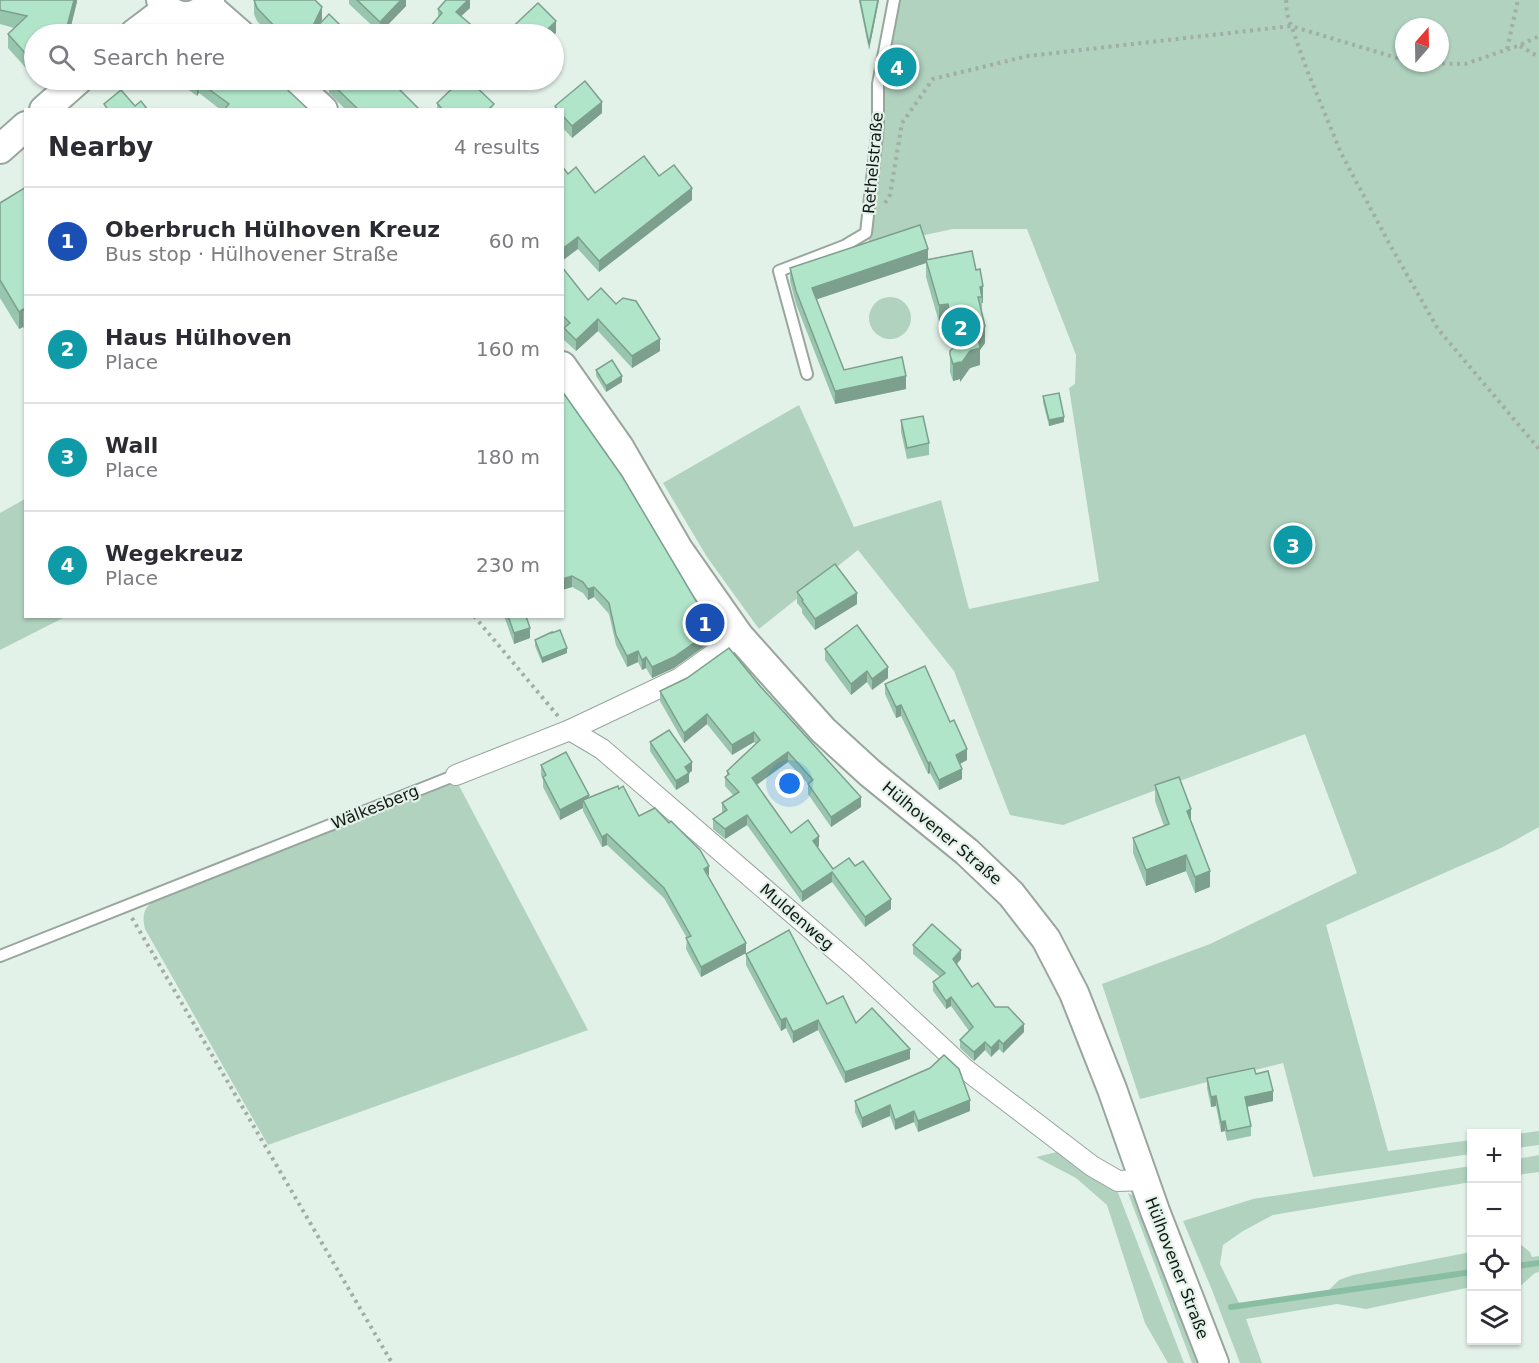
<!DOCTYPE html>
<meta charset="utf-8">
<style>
body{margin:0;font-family:"DejaVu Sans",sans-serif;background:#f7f7f7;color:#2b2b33}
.controls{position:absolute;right:18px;bottom:18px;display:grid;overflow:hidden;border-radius:0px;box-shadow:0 2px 4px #0004}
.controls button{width:54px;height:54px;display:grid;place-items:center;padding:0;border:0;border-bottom:2px solid #e1e1e2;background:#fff;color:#2b2b33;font:30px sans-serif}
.compass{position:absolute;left:1395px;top:18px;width:54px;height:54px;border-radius:50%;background:#fff;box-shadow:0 2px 4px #0004;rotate:20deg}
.you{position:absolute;left:790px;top:784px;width:21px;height:21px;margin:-15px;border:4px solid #fff;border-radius:50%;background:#1a73e8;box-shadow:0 0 0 9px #1a73e833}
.badge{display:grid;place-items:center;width:39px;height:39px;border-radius:50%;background:#db2777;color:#fff;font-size:20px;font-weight:700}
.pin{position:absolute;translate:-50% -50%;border:3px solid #fff;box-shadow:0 2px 6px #0006}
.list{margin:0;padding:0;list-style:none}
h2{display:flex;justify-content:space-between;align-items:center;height:78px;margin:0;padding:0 24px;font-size:26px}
h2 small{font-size:20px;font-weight:400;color:#7c7c81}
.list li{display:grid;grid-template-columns:39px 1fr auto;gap:18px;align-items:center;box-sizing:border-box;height:108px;padding:0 24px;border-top:2px solid #e1e1e2}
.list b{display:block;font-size:22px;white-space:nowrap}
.list p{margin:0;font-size:20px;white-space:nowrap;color:#7c7c81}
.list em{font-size:20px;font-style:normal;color:#7c7c81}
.icon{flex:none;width:33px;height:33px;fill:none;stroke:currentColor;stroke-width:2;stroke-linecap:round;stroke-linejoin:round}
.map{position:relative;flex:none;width:1539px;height:1363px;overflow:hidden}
.search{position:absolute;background:#fff;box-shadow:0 2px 4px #0004;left:24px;top:24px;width:540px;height:66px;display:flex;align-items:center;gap:15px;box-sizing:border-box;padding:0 21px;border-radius:33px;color:#7c7c81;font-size:22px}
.panel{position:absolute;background:#fff;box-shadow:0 2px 4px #0004;left:24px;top:108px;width:540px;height:510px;border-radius:0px}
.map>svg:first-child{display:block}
.green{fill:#b0d2bf;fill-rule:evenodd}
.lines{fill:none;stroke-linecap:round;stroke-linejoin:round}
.stream{stroke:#8abea2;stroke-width:6}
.service-casing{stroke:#98a69e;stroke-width:14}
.minor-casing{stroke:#98a69e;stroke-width:22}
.secondary-casing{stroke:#98a69e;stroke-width:32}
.path{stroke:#a1ada6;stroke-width:4;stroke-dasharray:3 4.5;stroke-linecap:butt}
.service{stroke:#fff;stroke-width:10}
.minor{stroke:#fff;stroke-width:20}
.secondary{stroke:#fff;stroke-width:28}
.wall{fill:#98c5ad}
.shaded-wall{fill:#7ca08d}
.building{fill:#b1e5c9;stroke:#7ca08d;stroke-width:1.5}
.labels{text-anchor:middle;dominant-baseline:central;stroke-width:4.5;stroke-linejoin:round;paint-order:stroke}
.street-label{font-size:16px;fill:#121714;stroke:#e3f2e9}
</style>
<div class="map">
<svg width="1539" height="1363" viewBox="0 0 1539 1363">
<rect width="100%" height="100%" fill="#e3f2e9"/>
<!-- green -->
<g class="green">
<path d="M899,0H1539V827L1501,848L1326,925L1388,1151L1471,1140V1154L1313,1177L1283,1063L1140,1099L1102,984L1210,944L1357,873L1305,734L1063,825L1010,815L954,671L858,550L759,629L707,557L663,483L799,405L854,527L941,500L969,609L1099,581L1069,388L1075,384L1076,355L1027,229H953L868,247L884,122L882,88ZM1404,27H1440V63H1404Z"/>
<circle cx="890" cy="318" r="21"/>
<polygon points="25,499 26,616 65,617 0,650 0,513"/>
<path d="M457,782L588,1030L268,1145L145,929C142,915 143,908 155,900Z"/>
<polygon points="1539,1131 1539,1145 1517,1148 1517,1134"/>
<polygon points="1057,1152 1117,1190 1184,1363 1168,1363 1145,1323 1107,1205 1076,1178 1036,1157"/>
<polygon points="1539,1155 1539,1172 1517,1175 1517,1159"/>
<polygon points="1471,1166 1471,1182 1273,1215 1243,1231 1223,1245 1220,1264 1240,1305 1329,1290 1339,1280 1353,1275 1471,1252 1471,1287 1366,1309 1337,1304 1246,1319 1262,1363 1240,1363 1212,1290 1183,1221 1253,1199"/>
<polygon points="1128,1193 1138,1198 1200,1363 1192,1363"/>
<polygon points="1520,1244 1530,1252 1532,1257 1539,1256 1539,1272 1535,1273 1517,1289 1517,1245"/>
</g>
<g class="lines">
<!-- stream -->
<g class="stream">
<polyline points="1516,1266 1539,1263"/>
<polyline points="1231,1307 1472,1272"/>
</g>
<defs>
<g id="service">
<polyline points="807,374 779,271 844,246 866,233 878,126 878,84 894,0"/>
<polyline points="0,956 456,775"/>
</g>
<g id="minor">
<polyline points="570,730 602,749 855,967 965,1069 1092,1166 1118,1181 1144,1180"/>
<polyline points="456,775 570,730 680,678 739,636"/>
</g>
<g id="secondary">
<path d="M161,0C171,21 200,22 210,0"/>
<polyline points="208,6 240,34"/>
<polyline points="134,34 167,9"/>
<polyline points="291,80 323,110"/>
<polyline points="44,110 78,80"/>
<polyline points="0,149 26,126"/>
<polyline points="562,366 619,447 678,549 739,636 823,730 870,773 967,852 1011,894 1046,939 1074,993 1112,1089 1155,1211 1214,1363"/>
</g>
</defs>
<!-- service casing -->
<use href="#service" class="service-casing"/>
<!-- minor casing -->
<use href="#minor" class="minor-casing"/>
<!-- secondary casing -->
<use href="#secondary" class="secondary-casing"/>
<!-- path -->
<g class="path">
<polyline points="1286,0 1287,14 1307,70 1341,153 1390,245 1438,329 1539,449"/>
<polyline points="1520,46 1539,57"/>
<polyline points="1507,49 1518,0"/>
<polyline points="1412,63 1465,64 1520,45 1539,36"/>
<polyline points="885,203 890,195 902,123 933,79 1028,56 1291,26 1404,60"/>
<polyline points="474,616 558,716"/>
<polyline points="132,918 392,1363"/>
</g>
<!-- service -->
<use href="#service" class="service"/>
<!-- minor -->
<use href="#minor" class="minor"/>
<!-- secondary -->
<use href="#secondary" class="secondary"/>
</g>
<!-- wall -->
<g class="wall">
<polygon points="0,0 77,0 69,34 34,34 34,77 8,48 8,34 14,28 0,24"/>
<polygon points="254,0 322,20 320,24 349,34 270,34 257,21 254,14"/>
<polygon points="349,0 406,0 406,6 380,33 349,4"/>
<polygon points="470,0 470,8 461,16 482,34 424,34 438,18 438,9"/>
<polygon points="859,0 879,0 869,50 859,1"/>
<polygon points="175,80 261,80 309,110 221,110 199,93 197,96"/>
<polygon points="322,80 404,80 397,87 420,110 346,110 329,93 329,86"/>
<polygon points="461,80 488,80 478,89 494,110 437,110 437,103"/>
<polygon points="555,106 602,113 572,138 562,127 562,110 555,110"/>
<polygon points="568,174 595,193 659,176 692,200 599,272 578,249"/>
<polygon points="26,187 26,331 23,327 19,329 0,298 0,203"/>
<polygon points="972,251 983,303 982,303 982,312 985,343 980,350 980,365 970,368 960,382 960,379 953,381 950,372 950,355 953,348 948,321 939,322 926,277 926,263 816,299 844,370 906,389 835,404 796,304 790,281 790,268 928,259"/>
<polygon points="562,267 588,300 660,351 632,368 598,331 576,351 564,340 564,329 562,327"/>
<polygon points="596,370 622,382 606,392 596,376"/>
<polygon points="562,391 715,639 674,668 652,678 646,668 642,670 638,662 627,667 616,645 609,614 594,597 588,600 583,593 572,587 562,590"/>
<polygon points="1043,396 1064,422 1049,426 1043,402"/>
<polygon points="901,420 929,443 929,455 907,459 901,432"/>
<polygon points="797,592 857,604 815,630 802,613 802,609 797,603"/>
<polygon points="504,616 526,616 530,638 514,644"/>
<polygon points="535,640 567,653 542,663 535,646"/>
<polygon points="729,648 861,807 831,827 808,794 808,784 788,762 757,785 791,833 819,846 817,847 833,869 855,866 891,909 865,927 832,882 802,902 747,825 725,839 713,829 713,819 722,813 722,803 733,795 725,786 725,777 727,775 727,771 756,744 754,742 732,755 707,724 684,743 660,701 660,691 687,678"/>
<polygon points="825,649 888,678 872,690 867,682 851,695 825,660"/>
<polygon points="885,684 967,760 960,764 962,779 939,790 930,773 928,774 901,716 896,718 885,694"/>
<polygon points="650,742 692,771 689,773 689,782 676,790 650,751"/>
<polygon points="541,765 589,798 639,816 708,877 746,953 701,977 686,949 687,938 664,898 607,845 602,847 583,811 583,808 560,820 543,787 543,780 541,775"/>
<polygon points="1155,785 1191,822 1210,887 1195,893 1186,871 1146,886 1133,853 1133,838 1164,826 1155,801"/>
<polygon points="913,945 961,959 957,964 972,987 1024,1032 1003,1053 999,1049 991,1057 985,1050 974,1061 960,1048 960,1040 969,1031 951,1006 946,1009 933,991 933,982 940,977 913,954"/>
<polygon points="746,954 827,1004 910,1059 845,1083 818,1030 793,1043 786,1028 781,1031 746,965"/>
<polygon points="1256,1074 1273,1101 1247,1107 1251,1126 1251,1136 1227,1141 1225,1131 1221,1132 1216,1106 1211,1107 1207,1088 1207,1078"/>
<polygon points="855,1101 970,1111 918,1132 914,1122 895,1130 890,1116 862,1128 855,1112"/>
</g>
<!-- shaded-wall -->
<g class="shaded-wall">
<polygon points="74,0 77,0 77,2 69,34 65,34"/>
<polygon points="401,0 406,0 406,6 380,33 380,22"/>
<polygon points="468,0 470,0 470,8 456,21 456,12"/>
<polygon points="878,0 879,0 869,50 869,44"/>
<polygon points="322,7 322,20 315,34 309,34"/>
<polygon points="556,21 556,33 554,35 554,34 543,34"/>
<polygon points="392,80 404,80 391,93 391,81"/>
<polygon points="479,80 488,80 475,92 475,83"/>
<polygon points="199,82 199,93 197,96 197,85"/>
<polygon points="602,102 602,113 572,138 572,126"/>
<polygon points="692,188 692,200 599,272 599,261"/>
<polygon points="578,237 578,249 562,261 562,249"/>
<polygon points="928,249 928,262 926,260 926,263 812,301 812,288"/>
<polygon points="983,286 983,303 982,303 982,297 980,287"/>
<polygon points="948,304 948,321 939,322 939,305"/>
<polygon points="23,309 23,327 19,329 19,312"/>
<polygon points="598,319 598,331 576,351 576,340"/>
<polygon points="985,326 985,343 980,350 980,365 970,368 960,382 960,365"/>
<polygon points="660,339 660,351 632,368 632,356"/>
<polygon points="960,362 960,379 953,381 953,364"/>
<polygon points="622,376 622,382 606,392 606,386"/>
<polygon points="906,376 906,389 835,404 835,391"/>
<polygon points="1064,417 1064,422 1049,426 1049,420"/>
<polygon points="572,576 572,587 562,590 562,579"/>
<polygon points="594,587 594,597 588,600 588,589"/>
<polygon points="857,593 857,604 815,630 815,619"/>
<polygon points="530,628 530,638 514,644 514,633"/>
<polygon points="715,628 715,639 674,668 652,678 652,667"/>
<polygon points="567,648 567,653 542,663 542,658"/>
<polygon points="638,651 638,662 627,667 627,656"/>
<polygon points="646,657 646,668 642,670 642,660"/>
<polygon points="888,667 888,678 872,690 872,679"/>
<polygon points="867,671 867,682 851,695 851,684"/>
<polygon points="901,705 901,716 896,718 896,707"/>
<polygon points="707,714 707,724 684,743 684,733"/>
<polygon points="754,732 754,742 732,755 732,745"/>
<polygon points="967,749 967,760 956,766 956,755"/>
<polygon points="788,752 788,762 752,788 752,778"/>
<polygon points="692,762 692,771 689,773 689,782 676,790 676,781 685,767"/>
<polygon points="930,762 930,773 928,774 928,763"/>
<polygon points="962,769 962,779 939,790 939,780"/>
<polygon points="589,795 589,805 583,800 583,808 560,820 560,810"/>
<polygon points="861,797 861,807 831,827 831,817"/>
<polygon points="1191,809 1191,824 1187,811"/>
<polygon points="747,815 747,825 725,839 725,829"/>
<polygon points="607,834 607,845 602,847 602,837"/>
<polygon points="819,836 819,846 813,851 813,841"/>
<polygon points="1186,855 1186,871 1146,886 1146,870"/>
<polygon points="709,866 709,876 704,869"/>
<polygon points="1210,871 1210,887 1195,893 1195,877"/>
<polygon points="832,872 832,882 802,902 802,892"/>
<polygon points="891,899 891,909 865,927 865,917"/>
<polygon points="746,943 746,953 701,977 701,967"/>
<polygon points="961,950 961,959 953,968 953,959"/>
<polygon points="951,997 951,1006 946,1009 946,1001"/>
<polygon points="786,1018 786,1028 781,1031 781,1020"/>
<polygon points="818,1020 818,1030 793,1043 793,1032"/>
<polygon points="1024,1024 1024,1032 1003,1053 1003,1044"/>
<polygon points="999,1040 999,1049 991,1057 991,1048"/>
<polygon points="985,1042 985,1050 974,1061 974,1052"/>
<polygon points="910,1049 910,1059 845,1083 845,1072"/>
<polygon points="1273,1091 1273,1101 1245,1107 1245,1097"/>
<polygon points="1216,1096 1216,1106 1211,1107 1211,1097"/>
<polygon points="970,1100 970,1111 918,1132 918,1121"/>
<polygon points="890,1105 890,1116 862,1128 862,1118"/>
<polygon points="914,1111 914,1122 895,1130 895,1120"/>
<polygon points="1225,1121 1225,1131 1221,1132 1221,1122"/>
</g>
<!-- building -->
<g class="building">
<polygon points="0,0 74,0 65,34 34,34 34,63 8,34 27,16 0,10"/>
<polygon points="254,0 315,0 322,7 309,34 288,34 286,32 284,34 282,34 257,8"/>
<polygon points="357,0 401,0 380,22"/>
<polygon points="446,0 468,0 456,12 482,34 424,34 442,13 438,9"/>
<polygon points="860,0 878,0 869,44"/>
<polygon points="538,3 556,21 543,34 505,34"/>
<polygon points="329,14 349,34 310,34"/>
<polygon points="189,80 261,80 264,82 266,80 277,80 309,110 224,110 229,104 199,82 197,85"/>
<polygon points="330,80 392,80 391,81 420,110 359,110 329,81"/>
<polygon points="461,80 469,80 494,104 490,108 492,110 443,110 437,103"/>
<polygon points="471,80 479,80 475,83"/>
<polygon points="585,81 602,102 572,126 562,115 562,110 558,110 555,106"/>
<polygon points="121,90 135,106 141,101 148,110 108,110 104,104"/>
<polygon points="644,156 659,176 674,165 692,188 599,261 578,237 562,249 562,166 568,174 576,167 595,193"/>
<polygon points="26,187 26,313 23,309 19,312 0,280 0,203"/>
<polygon points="920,225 928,249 812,288 844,370 902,357 906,376 835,391 796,291 790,268"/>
<polygon points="972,251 976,270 980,269 983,286 980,287 982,297 978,297 985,326 978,337 980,348 970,351 960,365 960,362 953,364 950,355 950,351 956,345 948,304 939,305 926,260"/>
<polygon points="562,267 588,300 601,288 616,304 623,298 636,301 660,339 632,356 598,319 576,340 564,328 570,323 562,315"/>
<polygon points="612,360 622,376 606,386 596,370"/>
<polygon points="562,391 622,476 702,611 715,628 674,657 652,667 646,657 642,660 638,651 627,656 616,635 609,603 594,587 588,589 583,582 572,576 562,579"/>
<polygon points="1059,393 1064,417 1049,420 1043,396"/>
<polygon points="923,416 929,443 907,448 901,420"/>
<polygon points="835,564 857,593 815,619 802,601 803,600 797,592"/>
<polygon points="508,616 526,616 530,628 514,633"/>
<polygon points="857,625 888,667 872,679 867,671 851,684 825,649"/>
<polygon points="560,630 567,648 542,658 535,640 552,632 552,633"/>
<polygon points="729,648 760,686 861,797 831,817 808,784 813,780 788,752 752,778 791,833 808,820 819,836 813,841 833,869 849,858 855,866 863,861 891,899 865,917 832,872 802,892 747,815 725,829 713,819 727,810 722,803 739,792 725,777 729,774 727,771 760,740 754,732 732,745 707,714 684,733 660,691 687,678"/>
<polygon points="925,666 950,722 954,720 967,749 956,755 962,769 939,780 930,762 928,763 901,705 896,707 885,684"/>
<polygon points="669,730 692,762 685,767 689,773 676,781 650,742"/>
<polygon points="566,752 589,795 560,810 543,777 546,775 541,765"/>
<polygon points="1179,777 1191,809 1187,811 1210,871 1195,877 1186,855 1146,870 1133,838 1169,824 1155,785"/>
<polygon points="618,786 619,789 623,786 639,816 655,808 669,823 671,821 700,850 709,866 704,869 746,943 701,967 686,938 691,936 664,888 607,834 602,837 583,800"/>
<polygon points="932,924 961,950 953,959 972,987 978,983 995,1007 1008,1007 1024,1024 1003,1044 999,1040 991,1048 985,1042 974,1052 960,1040 973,1027 951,997 946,1001 933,982 945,973 913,945"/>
<polygon points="789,930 827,1004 843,996 856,1023 872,1008 910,1049 845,1072 818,1020 793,1032 786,1018 781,1020 746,954"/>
<polygon points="944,1055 959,1069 970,1100 918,1121 914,1111 895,1120 890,1105 862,1118 855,1101 930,1068"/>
<polygon points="1254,1068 1256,1074 1268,1071 1273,1091 1245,1097 1251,1126 1227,1131 1225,1121 1221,1122 1216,1096 1211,1097 1207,1078"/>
</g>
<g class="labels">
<!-- street labels -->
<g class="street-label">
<text transform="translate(873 163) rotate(-85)">Rethelstraße</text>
<text transform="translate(375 807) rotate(-22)">Wälkesberg</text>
<text transform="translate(942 833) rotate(40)">Hülhovener Straße</text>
<text transform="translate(797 917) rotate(41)">Muldenweg</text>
<text transform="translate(1177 1268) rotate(69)">Hülhovener Straße</text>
</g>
</g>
</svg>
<div class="controls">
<button>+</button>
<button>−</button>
<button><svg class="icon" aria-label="locate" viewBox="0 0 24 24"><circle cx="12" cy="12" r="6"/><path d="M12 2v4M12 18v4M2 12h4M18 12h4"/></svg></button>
<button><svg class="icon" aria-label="layers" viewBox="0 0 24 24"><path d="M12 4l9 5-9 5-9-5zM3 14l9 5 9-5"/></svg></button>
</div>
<svg class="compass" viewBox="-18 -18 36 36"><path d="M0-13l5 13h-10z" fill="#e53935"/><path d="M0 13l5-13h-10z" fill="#7c7c81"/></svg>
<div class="you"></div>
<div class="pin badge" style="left:705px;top:623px;background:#1a4fb4">1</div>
<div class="pin badge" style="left:961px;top:327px;background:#0f9aa8">2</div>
<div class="pin badge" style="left:1293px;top:545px;background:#0f9aa8">3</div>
<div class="pin badge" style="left:897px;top:67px;background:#0f9aa8">4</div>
<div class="search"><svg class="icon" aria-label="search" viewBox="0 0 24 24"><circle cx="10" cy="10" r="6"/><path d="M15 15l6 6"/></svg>Search here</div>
<section class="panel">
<h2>Nearby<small>4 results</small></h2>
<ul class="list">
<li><span class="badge" style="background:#1a4fb4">1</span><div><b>Oberbruch Hülhoven Kreuz</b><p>Bus stop · Hülhovener Straße</p></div><em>60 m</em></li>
<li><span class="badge" style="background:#0f9aa8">2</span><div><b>Haus Hülhoven</b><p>Place</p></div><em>160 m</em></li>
<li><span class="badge" style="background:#0f9aa8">3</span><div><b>Wall</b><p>Place</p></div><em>180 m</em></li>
<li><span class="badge" style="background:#0f9aa8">4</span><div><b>Wegekreuz</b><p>Place</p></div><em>230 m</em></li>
</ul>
</section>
</div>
